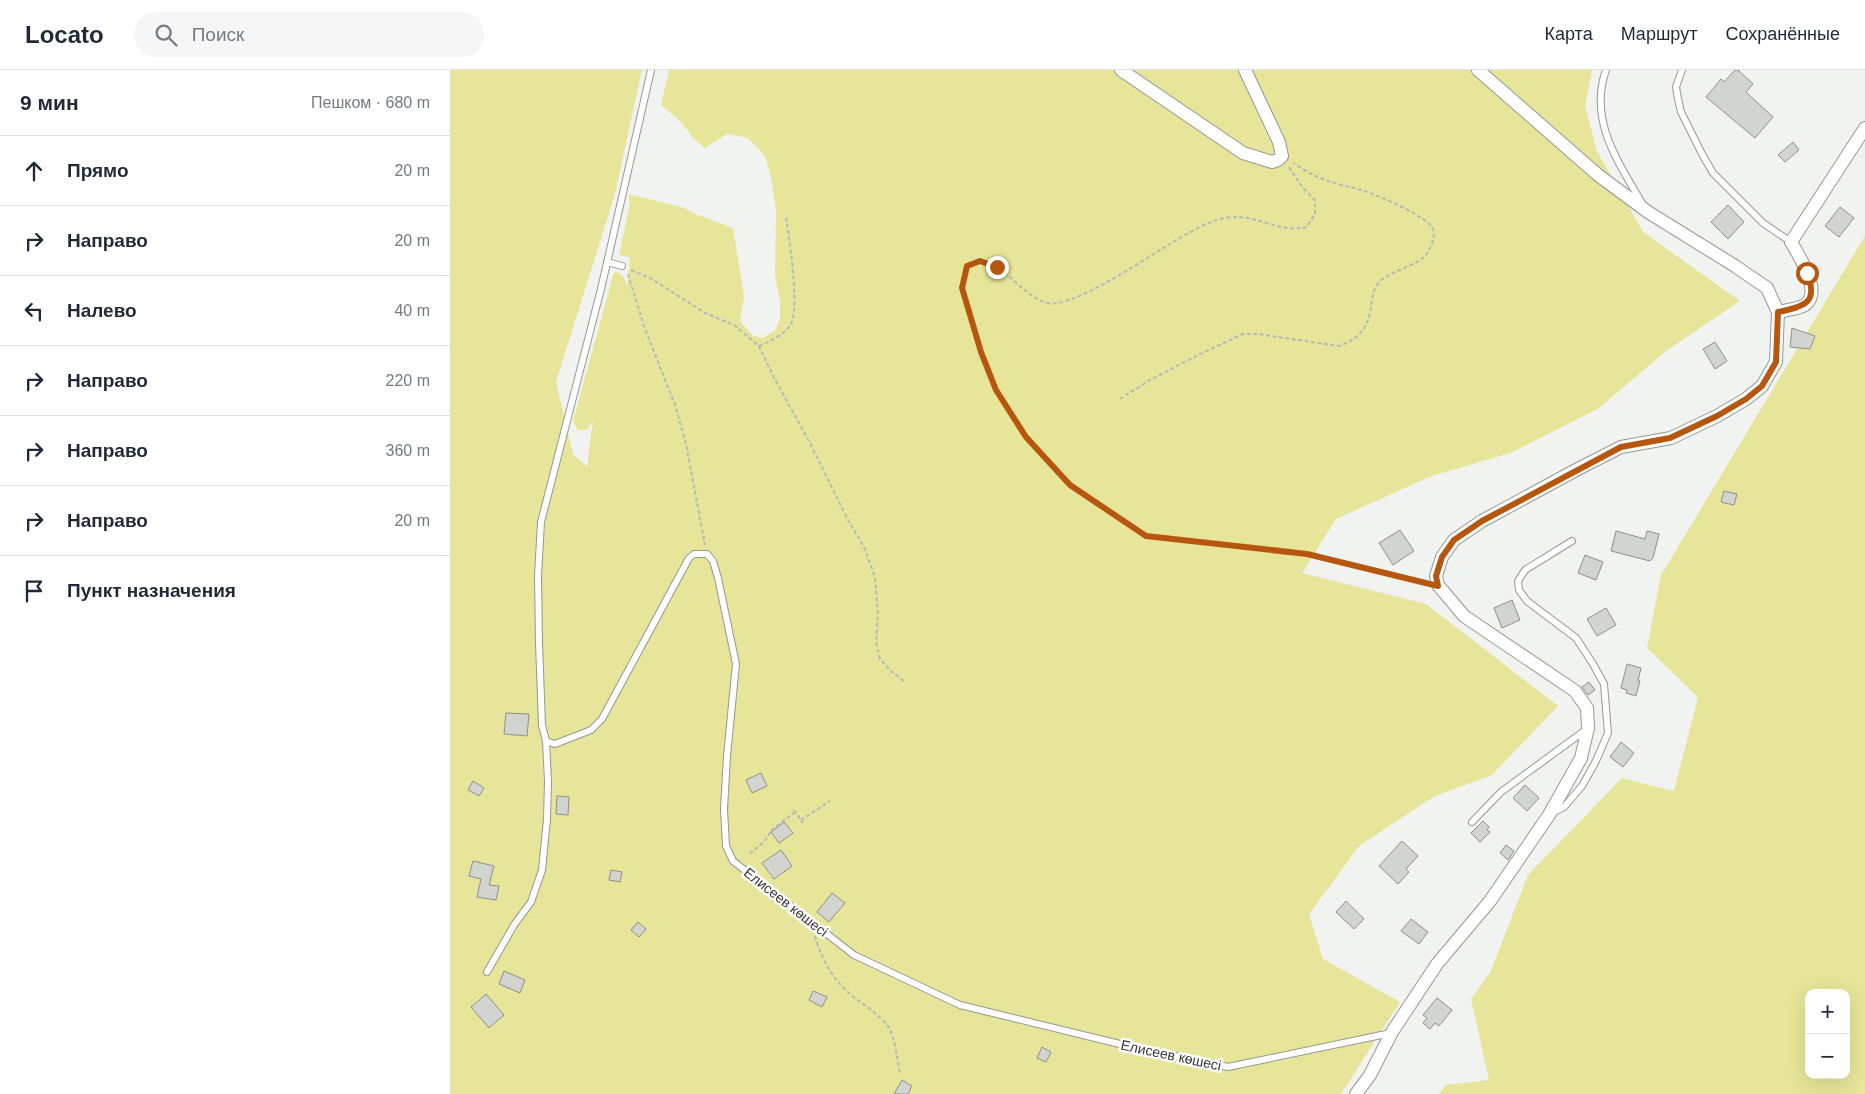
<!DOCTYPE html>
<html lang="ru">
<meta charset="utf-8">
<style>
body{margin:0;font-family:Helvetica,sans-serif;background:#f6f6f7;color:#1f2937}
.controls{position:absolute;right:15px;bottom:15px;display:grid;overflow:hidden;border-radius:10px;box-shadow:0 5px 20px #0002}
.controls button{width:45px;height:45px;display:grid;place-items:center;padding:0;border:0;border-bottom:1px solid #e0e1e3;background:#fff;color:#1f2937;font:25px sans-serif}
.stop{position:absolute;width:15px;height:15px;margin:-11px;border:4px solid #b7570f;border-radius:50%;background:#fff}
.stop.end{background:#b7570f;border-color:#fff;box-shadow:0 1px 5px #0008}
.list{margin:0;padding:0;list-style:none}
h2{display:flex;justify-content:space-between;align-items:center;height:65px;margin:0;padding:0 20px;font-size:21px}
h2 small{font-size:16px;font-weight:400;color:#747a83}
.list li{display:grid;grid-template-columns:32px 1fr auto;gap:15px;align-items:center;box-sizing:border-box;height:70px;padding:0 20px;border-top:1px solid #e0e1e3}
.list b{display:block;font-size:19px;white-space:nowrap}
.list em{font-size:16px;font-style:normal;color:#747a83}
.icon{flex:none;width:28px;height:28px;fill:none;stroke:currentColor;stroke-width:2;stroke-linecap:round;stroke-linejoin:round}
.map{position:relative;flex:none;width:1415px;height:1024px;overflow:hidden}
header{display:flex;align-items:center;gap:30px;box-sizing:border-box;height:70px;padding:0 25px;background:#fff;border-bottom:1px solid #e0e1e3}
header strong{font-size:24px}
nav{display:flex;gap:28px;margin-inline-start:auto;font-size:18px}
.search{width:350px;height:45px;background:#f6f6f7;display:flex;align-items:center;gap:12px;box-sizing:border-box;padding:0 18px;border-radius:28px;color:#747a83;font-size:19px}
main{display:flex}
aside{flex:1;background:#fff}
.map>svg:first-child{display:block}
.green{fill:#e6e599;fill-rule:evenodd}
.building{fill:#d2d4d0;stroke:#8d8f8c}
.lines{fill:none;stroke-linecap:round;stroke-linejoin:round}
.service-casing{stroke:#959895;stroke-width:8}
.minor-casing{stroke:#959895;stroke-width:14}
.path{stroke:#b7b9b7;stroke-width:2;stroke-dasharray:4 2.5;stroke-linecap:butt}
.service{stroke:#fff;stroke-width:6}
.minor{stroke:#fff;stroke-width:12}
.route{stroke:#b7570f;stroke-width:6}
.labels{text-anchor:middle;dominant-baseline:central;stroke-width:5;stroke-linejoin:round;paint-order:stroke}
.street-label{font-size:14px;fill:#373837;stroke:#fff}
</style>
<header>
<strong>Locato</strong>
<div class="search"><svg class="icon" aria-label="search" viewBox="0 0 24 24"><circle cx="10" cy="10" r="6"/><path d="M15 15l6 6"/></svg>Поиск</div>
<nav><a>Карта</a><a>Маршрут</a><a>Сохранённые</a></nav>
</header>
<main>
<aside>
<h2>9 мин<small>Пешком · 680 m</small></h2>
<ul class="list">
<li><svg class="icon" aria-label="ahead" viewBox="0 0 24 24"><path d="M12 20V5M6 11l6-6 6 6"/></svg><div><b>Прямо</b></div><em>20 m</em></li>
<li><svg class="icon" aria-label="right" viewBox="0 0 24 24"><path d="M7 20v-9h11M14 6l5 5-5 5"/></svg><div><b>Направо</b></div><em>20 m</em></li>
<li><svg class="icon" aria-label="left" viewBox="0 0 24 24"><path d="M17 20v-9H6M10 6l-5 5 5 5"/></svg><div><b>Налево</b></div><em>40 m</em></li>
<li><svg class="icon" aria-label="right" viewBox="0 0 24 24"><path d="M7 20v-9h11M14 6l5 5-5 5"/></svg><div><b>Направо</b></div><em>220 m</em></li>
<li><svg class="icon" aria-label="right" viewBox="0 0 24 24"><path d="M7 20v-9h11M14 6l5 5-5 5"/></svg><div><b>Направо</b></div><em>360 m</em></li>
<li><svg class="icon" aria-label="right" viewBox="0 0 24 24"><path d="M7 20v-9h11M14 6l5 5-5 5"/></svg><div><b>Направо</b></div><em>20 m</em></li>
<li><svg class="icon" aria-label="arrive" viewBox="0 0 24 24"><path d="M6 21V4h12l-3 4 3 4H6"/></svg><div><b>Пункт назначения</b></div></li>
</ul>
</aside>
<div class="map">
<svg width="1415" height="1024" viewBox="0 0 1415 1024">
<rect width="100%" height="100%" fill="#f0f3f0"/>
<!-- green -->
<g class="green">
<polygon points="0,0 192,0 165,124 106,312 123,384 137,397 143,350 137,360 128,360 123,351 164,202 170,203 175,209 177,217 180,187 169,185 180,133 178,124 232,137 243,143 283,158 294,227 290,251 303,266 313,268 325,261 330,249 330,232 325,205 326,141 322,112 315,86 298,68 277,64 255,78 244,69 231,52 211,35 219,0 1142,0 1135,36 1147,81 1193,162 1290,231 1216,281 1149,338 1063,382 979,407 886,449 852,503 976,534 1108,636 1042,705 983,727 909,776 859,844 873,889 950,932 891,1024 0,1024"/>
<path d="M1415,166V1024H989L996,1015L1039,1010L1021,929L1040,903L1078,805L1172,708L1224,721L1248,627L1197,578L1211,505ZM1359,923H1396V1005H1359Z"/>
</g>
<!-- building -->
<g class="building">
<polygon points="1285,0 1288,0 1303,14 1296,22 1323,47 1305,68 1256,27 1271,9 1274,12"/>
<polygon points="1343,72 1349,80 1335,92 1328,85"/>
<polygon points="1278,135 1294,152 1278,169 1261,152"/>
<polygon points="1390,137 1404,148 1389,167 1375,156"/>
<polygon points="1342,258 1365,266 1360,279 1340,277"/>
<polygon points="1265,272 1277,291 1265,299 1253,279"/>
<polygon points="1274,421 1287,424 1284,435 1271,432"/>
<polygon points="950,460 964,481 943,495 929,473"/>
<polygon points="1166,461 1195,469 1197,461 1209,464 1203,488 1200,491 1161,481"/>
<polygon points="1135,485 1153,492 1146,510 1128,503"/>
<polygon points="1062,530 1070,550 1052,558 1044,538"/>
<polygon points="1156,538 1166,555 1147,566 1137,549"/>
<polygon points="1177,594 1191,598 1188,611 1190,611 1186,626 1176,623 1177,620 1171,618"/>
<polygon points="1139,612 1145,620 1138,625 1132,617"/>
<polygon points="56,643 79,644 77,666 54,664"/>
<polygon points="1171,672 1184,683 1173,697 1160,687"/>
<polygon points="311,703 317,716 302,723 296,710"/>
<polygon points="23,711 34,718 29,726 18,720"/>
<polygon points="1075,715 1089,728 1077,741 1063,728"/>
<polygon points="107,726 119,727 118,745 106,744"/>
<polygon points="1033,751 1039,757 1037,760 1040,762 1030,772 1021,763"/>
<polygon points="334,752 343,763 329,773 321,762"/>
<polygon points="952,771 968,786 956,799 959,802 948,814 929,796"/>
<polygon points="1056,775 1064,781 1058,790 1050,783"/>
<polygon points="331,780 342,796 324,809 312,793"/>
<polygon points="23,791 44,796 39,815 49,816 46,830 27,827 31,809 19,806"/>
<polygon points="161,800 172,802 170,812 159,810"/>
<polygon points="382,823 395,833 379,852 367,842"/>
<polygon points="896,831 914,849 904,859 886,842"/>
<polygon points="961,849 978,862 969,874 951,861"/>
<polygon points="188,852 196,859 189,867 181,860"/>
<polygon points="54,901 75,910 70,923 49,914"/>
<polygon points="363,921 377,927 372,937 359,930"/>
<polygon points="36,924 54,945 39,958 21,937"/>
<polygon points="987,928 1002,940 989,956 985,953 980,959 973,953 977,948 973,945"/>
<polygon points="592,977 601,982 596,992 587,988"/>
<polygon points="452,1010 462,1016 458,1024 444,1024"/>
</g>
<g class="lines">
<defs>
<g id="service">
<path d="M1156,0C1138,51 1169,93 1193,135"/>
<polyline points="1232,0 1226,17 1228,29 1231,42 1252,84 1263,103 1313,153 1341,172"/>
<polyline points="157,192 172,196"/>
<polyline points="96,671 105,674 141,660 152,649 239,488 244,484 257,484 263,491 268,508 286,594 277,686 274,739 276,776 283,791 404,885 510,935 682,977 778,997 941,963"/>
<polyline points="1102,743 1114,737 1132,716 1146,691 1158,663 1154,614 1143,594 1126,568 1077,531 1069,520 1068,511 1075,500 1122,471"/>
<polyline points="1022,752 1051,722 1137,659"/>
<polyline points="37,902 64,855 81,832 92,800 97,749 98,711 96,671 92,655 89,573 88,506 91,452 151,219 201,0"/>
</g>
<g id="minor">
<polyline points="671,0 793,83 822,92 828,90 832,86 829,72 795,0"/>
<path d="M1328,242C1336,240 1348,239 1355,235C1373,222 1349,186 1341,172L1415,58"/>
<polyline points="906,1024 920,1005 942,962 987,894 1040,831 1099,745 1131,688 1138,658 1137,638 1125,621 1014,546 988,515 986,506 992,487 1004,470 1032,451 1126,400 1171,377 1221,368 1267,346 1296,329 1312,316 1326,292 1328,242 1317,218 1285,196 1198,142 1148,105 1028,0"/>
</g>
</defs>
<!-- service casing -->
<use href="#service" class="service-casing"/>
<!-- minor casing -->
<use href="#minor" class="minor-casing"/>
<!-- path -->
<g class="path">
<path d="M839,97L853,118L865,130V144L857,157C827,164 805,142 775,148C755,152 737,164 720,174C690,192 660,213 627,227C618,230 608,235 598,233C581,230 562,207 548,198C543,195 536,193 530,191L517,196L512,218L531,282L546,320L576,367L620,415L696,466L857,484L975,512"/>
<polyline points="181,200 202,209 255,243 284,255 309,276 323,306 360,373 398,450 414,477 425,507 428,545 426,572 430,589 441,601 454,611"/>
<polyline points="178,204 194,256 225,335 236,374 255,475"/>
<path d="M309,276C320,271 334,265 341,254C350,238 339,167 336,147"/>
<path d="M670,329L700,310L748,285L793,264H808L889,276C936,259 910,224 934,208C944,201 967,194 974,187C980,181 986,167 983,159C979,147 929,126 917,122C900,116 882,114 866,106C858,103 850,97 843,93"/>
<polyline points="344,740 353,753"/>
<polyline points="351,750 380,731"/>
<path d="M300,784C307,777 319,770 320,761L345,742"/>
<path d="M365,866C371,888 383,910 401,925C413,934 427,943 437,955C445,965 447,990 450,1003"/>
</g>
<!-- service -->
<use href="#service" class="service"/>
<!-- minor -->
<use href="#minor" class="minor"/>
</g>
<g class="lines">
<!-- route -->
<path class="route" d="M547,197L530,191L517,196L512,218L531,282L546,320L576,367L620,415L696,466L857,484L988,516L986,506L992,487L1004,470L1032,451L1171,377L1220,368L1267,346L1296,329L1312,316L1326,292L1328,242C1355,236 1369,233 1357,203"/>
</g>
<g class="labels">
<!-- street labels -->
<g class="street-label">
<text transform="translate(336 832) rotate(38)">Елисеев көшесі</text>
<text transform="translate(721 985) rotate(12)">Елисеев көшесі</text>
</g>
</g>
</svg>
<div class="controls">
<button>+</button>
<button>−</button>
</div>
<div class="stop" style="left:1357px;top:203px"></div>
<div class="stop end" style="left:547px;top:197px"></div>
</div>
</main>
